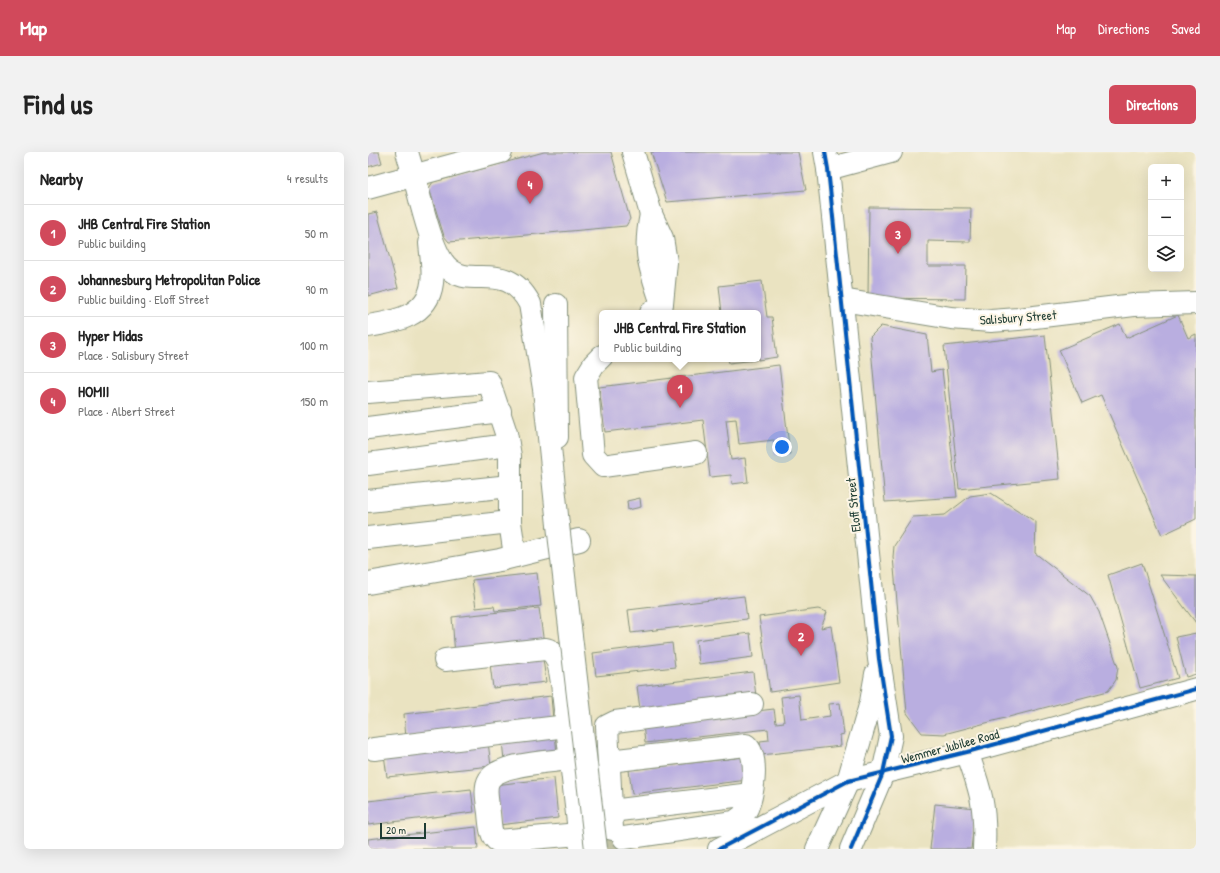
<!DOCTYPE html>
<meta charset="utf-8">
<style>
body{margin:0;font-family:"Patrick Hand",sans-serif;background:#f2f2f2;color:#222}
.controls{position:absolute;right:12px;top:12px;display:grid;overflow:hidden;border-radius:6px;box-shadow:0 4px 16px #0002}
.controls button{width:36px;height:36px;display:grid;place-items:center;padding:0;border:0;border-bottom:1px solid #e0e0e0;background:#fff;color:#222;font:20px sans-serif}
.scale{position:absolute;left:12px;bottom:10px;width:46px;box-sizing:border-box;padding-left:4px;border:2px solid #1f3d34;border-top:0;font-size:11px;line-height:14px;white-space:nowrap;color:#1f3d34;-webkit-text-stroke:3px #fcf5e5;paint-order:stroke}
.you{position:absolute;left:414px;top:295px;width:14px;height:14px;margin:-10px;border:3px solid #fff;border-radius:50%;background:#1a73e8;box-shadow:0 0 0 6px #1a73e833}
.badge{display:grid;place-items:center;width:26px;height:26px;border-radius:50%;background:#d1495b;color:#fff;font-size:13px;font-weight:700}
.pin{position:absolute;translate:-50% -33px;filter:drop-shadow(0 1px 2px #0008)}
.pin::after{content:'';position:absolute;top:21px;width:14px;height:12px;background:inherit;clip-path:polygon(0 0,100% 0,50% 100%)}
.popup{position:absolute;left:231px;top:158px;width:162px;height:52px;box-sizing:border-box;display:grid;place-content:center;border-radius:6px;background:#fff;filter:drop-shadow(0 1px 3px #0005);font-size:13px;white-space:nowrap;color:#767676}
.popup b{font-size:15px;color:#222}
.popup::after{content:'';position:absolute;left:50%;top:100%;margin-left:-8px;border:8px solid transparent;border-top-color:#fff}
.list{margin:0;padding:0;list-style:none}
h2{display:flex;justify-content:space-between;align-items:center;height:52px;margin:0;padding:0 16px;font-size:17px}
h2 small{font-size:13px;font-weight:400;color:#767676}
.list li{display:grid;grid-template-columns:26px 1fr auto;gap:12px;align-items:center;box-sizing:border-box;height:56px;padding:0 16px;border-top:1px solid #e0e0e0}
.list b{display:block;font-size:15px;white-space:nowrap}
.list p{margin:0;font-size:13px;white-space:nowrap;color:#767676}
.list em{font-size:13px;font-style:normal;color:#767676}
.icon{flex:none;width:22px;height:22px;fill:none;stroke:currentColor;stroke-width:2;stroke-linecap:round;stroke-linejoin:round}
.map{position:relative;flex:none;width:828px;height:697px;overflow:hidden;border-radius:6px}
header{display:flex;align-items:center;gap:24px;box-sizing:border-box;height:56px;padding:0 20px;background:#d1495b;color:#fff}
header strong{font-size:19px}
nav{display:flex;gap:22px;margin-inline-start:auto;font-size:14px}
.intro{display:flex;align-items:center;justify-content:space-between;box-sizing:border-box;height:96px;padding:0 24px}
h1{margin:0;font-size:28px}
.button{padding:10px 18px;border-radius:6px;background:#d1495b;color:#fff;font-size:14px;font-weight:700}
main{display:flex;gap:24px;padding:0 24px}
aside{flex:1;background:#fff;border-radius:6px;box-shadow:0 4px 16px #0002}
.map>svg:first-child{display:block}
.building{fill:#b9aee0}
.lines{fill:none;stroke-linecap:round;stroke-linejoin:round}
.minor-tunnel{stroke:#c1c2a5;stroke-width:22;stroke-dasharray:22 11;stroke-linecap:butt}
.minor-casing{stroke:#84907a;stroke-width:24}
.major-casing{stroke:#84907a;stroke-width:24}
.highway-casing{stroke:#84907a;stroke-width:24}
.minor{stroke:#fff;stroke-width:22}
.major{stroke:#fff;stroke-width:22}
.highway{stroke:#fff;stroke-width:22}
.highway-bridge-casing{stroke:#84907a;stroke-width:24;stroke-linecap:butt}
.highway-bridge{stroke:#fff;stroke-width:22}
.cycleway-casing{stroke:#fcf5e5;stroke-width:6}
.cycleway{stroke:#0057b8;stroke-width:4}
.labels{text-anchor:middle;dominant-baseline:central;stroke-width:4;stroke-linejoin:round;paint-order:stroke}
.street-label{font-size:13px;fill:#1f3d34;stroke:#fcf5e5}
</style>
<header>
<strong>Map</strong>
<nav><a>Map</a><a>Directions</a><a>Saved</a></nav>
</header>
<div class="intro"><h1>Find us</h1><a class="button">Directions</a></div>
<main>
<aside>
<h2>Nearby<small>4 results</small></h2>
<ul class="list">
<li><span class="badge">1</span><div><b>JHB Central Fire Station</b><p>Public building</p></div><em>50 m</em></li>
<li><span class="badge">2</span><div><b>Johannesburg Metropolitan Police</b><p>Public building · Eloff Street</p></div><em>90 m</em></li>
<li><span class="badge">3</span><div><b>Hyper Midas</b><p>Place · Salisbury Street</p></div><em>100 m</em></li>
<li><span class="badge">4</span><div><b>HOMII</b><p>Place · Albert Street</p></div><em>150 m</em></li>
</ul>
</aside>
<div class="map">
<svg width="828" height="697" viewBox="0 0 828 697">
<rect width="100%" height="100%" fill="#fcf5e5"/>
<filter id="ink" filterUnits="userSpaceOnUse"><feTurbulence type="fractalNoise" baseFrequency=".025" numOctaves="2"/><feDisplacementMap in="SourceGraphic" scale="8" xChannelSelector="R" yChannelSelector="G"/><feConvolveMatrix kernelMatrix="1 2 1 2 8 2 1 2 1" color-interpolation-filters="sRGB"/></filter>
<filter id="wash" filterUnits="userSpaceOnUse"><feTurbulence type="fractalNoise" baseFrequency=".012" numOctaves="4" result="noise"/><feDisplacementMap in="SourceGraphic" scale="16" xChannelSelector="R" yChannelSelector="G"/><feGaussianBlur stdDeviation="0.9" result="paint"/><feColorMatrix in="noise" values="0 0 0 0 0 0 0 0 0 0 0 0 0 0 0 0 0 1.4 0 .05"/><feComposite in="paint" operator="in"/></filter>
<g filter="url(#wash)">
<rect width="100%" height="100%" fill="#eae3c1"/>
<g id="blocks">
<!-- building -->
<g class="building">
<polygon points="0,0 11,0 14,11 0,15"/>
<polygon points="176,0 243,0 262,67 258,74 81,90 76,84 61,36 65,30"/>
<polygon points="283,0 430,0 438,38 299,50"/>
<polygon points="501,55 603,56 602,90 560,89 560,114 598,114 597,147 500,146"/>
<polygon points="9,60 30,136 0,144 0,62"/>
<polygon points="394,129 399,165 404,165 409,205 390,208 390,161 354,161 351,134"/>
<polygon points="810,163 820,186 828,182 828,367 794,383 733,243 714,251 691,198 752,172 758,186"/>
<polygon points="513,174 559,183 563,220 574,218 589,345 517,350 502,185"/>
<polygon points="677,183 692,327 591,337 576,194"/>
<polygon points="360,207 387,207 388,208 361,211"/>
<polygon points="411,213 422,302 407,303 406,288 371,292 368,267 358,268 363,308 377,306 380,330 364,332 363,323 342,325 335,268 237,280 231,235"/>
<polygon points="623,341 668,370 667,401 722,444 731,460 750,515 748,528 740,539 576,582 554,581 539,561 525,405 526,394 545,365 577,363 602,344"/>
<polygon points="272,346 273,355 260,358 259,349"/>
<polygon points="774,411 810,526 772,536 740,423"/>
<polygon points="169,421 173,454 127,459 126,454 108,456 104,428"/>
<polygon points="792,423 828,424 828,471"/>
<polygon points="376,444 379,467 263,481 260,458"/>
<polygon points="171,456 176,492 87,503 84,465"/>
<polygon points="450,457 459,460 453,476 463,474 471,530 402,540 391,465"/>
<polygon points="382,481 385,505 331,512 328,488"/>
<polygon points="828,481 828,522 818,525 808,485"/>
<polygon points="304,491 307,515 228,524 225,501"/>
<polygon points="175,506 178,530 125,536 122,512"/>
<polygon points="385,520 388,544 272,557 269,534"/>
<polygon points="431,543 434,568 462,564 461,552 472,551 476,582 472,583 473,594 393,603 392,589 401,588 400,577 277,591 275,572 406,557 408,571 416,570 413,545"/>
<polygon points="183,544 185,568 38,586 36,562"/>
<polygon points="187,582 189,602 136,608 134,589"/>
<polygon points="120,590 123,614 19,625 16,602"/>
<polygon points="377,605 380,628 264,642 261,618"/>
<polygon points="186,626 190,666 131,673 127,633"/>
<polygon points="103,637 106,660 0,673 0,649"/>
<polygon points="567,652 608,656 603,697 562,697"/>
<polygon points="108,675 110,697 0,697 0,687"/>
<polygon points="255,675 257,697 236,697 234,678"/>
</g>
</g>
</g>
<g filter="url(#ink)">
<use href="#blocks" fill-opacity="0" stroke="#84907a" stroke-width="1"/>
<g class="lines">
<!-- minor-tunnel -->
<polyline class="minor-tunnel" points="244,677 247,697"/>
<defs>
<g id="minor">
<polyline points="265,0 283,62 294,86 298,110 294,152 283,161"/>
<polyline points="457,0 460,17 511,507 523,584 515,621 483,697"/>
<polyline points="460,17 523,0"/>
<polyline points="0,36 133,0"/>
<path d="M283,62C276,98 280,110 291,143"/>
<polyline points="474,148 583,166 623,169 650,167 766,153 828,151"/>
<polyline points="188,153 189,285"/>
<polyline points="234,204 226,212 218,225 225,303 235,314 328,301"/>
<polyline points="0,240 121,230 138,281 142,304 142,370 147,404"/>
<polyline points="0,276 132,259"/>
<polyline points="0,312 140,293"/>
<polyline points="0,349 142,334"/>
<polyline points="0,386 142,370"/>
<polyline points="0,431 132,408 211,388"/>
<path d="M77,508L177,497C191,499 192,520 194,531L213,697"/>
<polyline points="6,597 199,574"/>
<path d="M599,600C613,639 618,655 616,697"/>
<path d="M202,607C184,610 131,611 121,628C116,636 120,652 121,661C122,670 122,685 130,689L211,682"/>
<path d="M241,609L378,593C392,605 385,648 376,662C374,665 369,668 366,670L256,686"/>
<polyline points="243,659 383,642"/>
<polyline points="244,677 239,574 247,570 384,552"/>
<polyline points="351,697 480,629 599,600 828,537"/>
<polyline points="449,697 480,629 503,550 508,522"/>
</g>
<polyline id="major" points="39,0 46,24"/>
<g id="highway">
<path d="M46,24C52,46 63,98 78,114C102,140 137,105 162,152L176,237L190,373"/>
<path d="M0,174C27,170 60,164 64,131C66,119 63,104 62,91"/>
</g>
</defs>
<!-- minor casing -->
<use href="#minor" class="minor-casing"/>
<!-- major casing -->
<use href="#major" class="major-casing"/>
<!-- highway casing -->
<use href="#highway" class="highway-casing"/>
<!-- minor -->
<use href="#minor" class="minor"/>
<!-- major -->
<use href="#major" class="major"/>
<!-- highway -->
<use href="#highway" class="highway"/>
<defs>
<polyline id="highway-bridge" points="190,373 228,697"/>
</defs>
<!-- highway-bridge casing -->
<use href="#highway-bridge" class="highway-bridge-casing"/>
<!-- highway-bridge -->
<use href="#highway-bridge" class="highway-bridge"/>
<defs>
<g id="cycleway">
<polyline points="457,0 460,17 511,507 523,584 515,621 483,697"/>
<polyline points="351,697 480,629 599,600 828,537"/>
</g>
</defs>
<!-- cycleway casing -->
<use href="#cycleway" class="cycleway-casing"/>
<!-- cycleway -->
<use href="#cycleway" class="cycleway"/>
</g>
</g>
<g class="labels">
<!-- street labels -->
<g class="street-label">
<text transform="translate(650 165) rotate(-4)">Salisbury Street</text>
<text transform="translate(485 353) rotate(-96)">Eloff Street</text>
<text transform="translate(582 594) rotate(-15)">Wemmer Jubilee Road</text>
</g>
</g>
</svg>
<div class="controls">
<button>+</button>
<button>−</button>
<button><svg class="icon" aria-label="layers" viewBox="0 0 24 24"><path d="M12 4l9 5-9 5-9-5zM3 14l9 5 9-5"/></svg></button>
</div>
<div class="scale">20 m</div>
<div class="you"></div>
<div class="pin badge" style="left:312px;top:256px">1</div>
<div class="popup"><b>JHB Central Fire Station</b>Public building</div>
<div class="pin badge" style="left:433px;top:504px">2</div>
<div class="pin badge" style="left:530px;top:102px">3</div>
<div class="pin badge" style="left:162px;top:52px">4</div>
</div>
</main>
